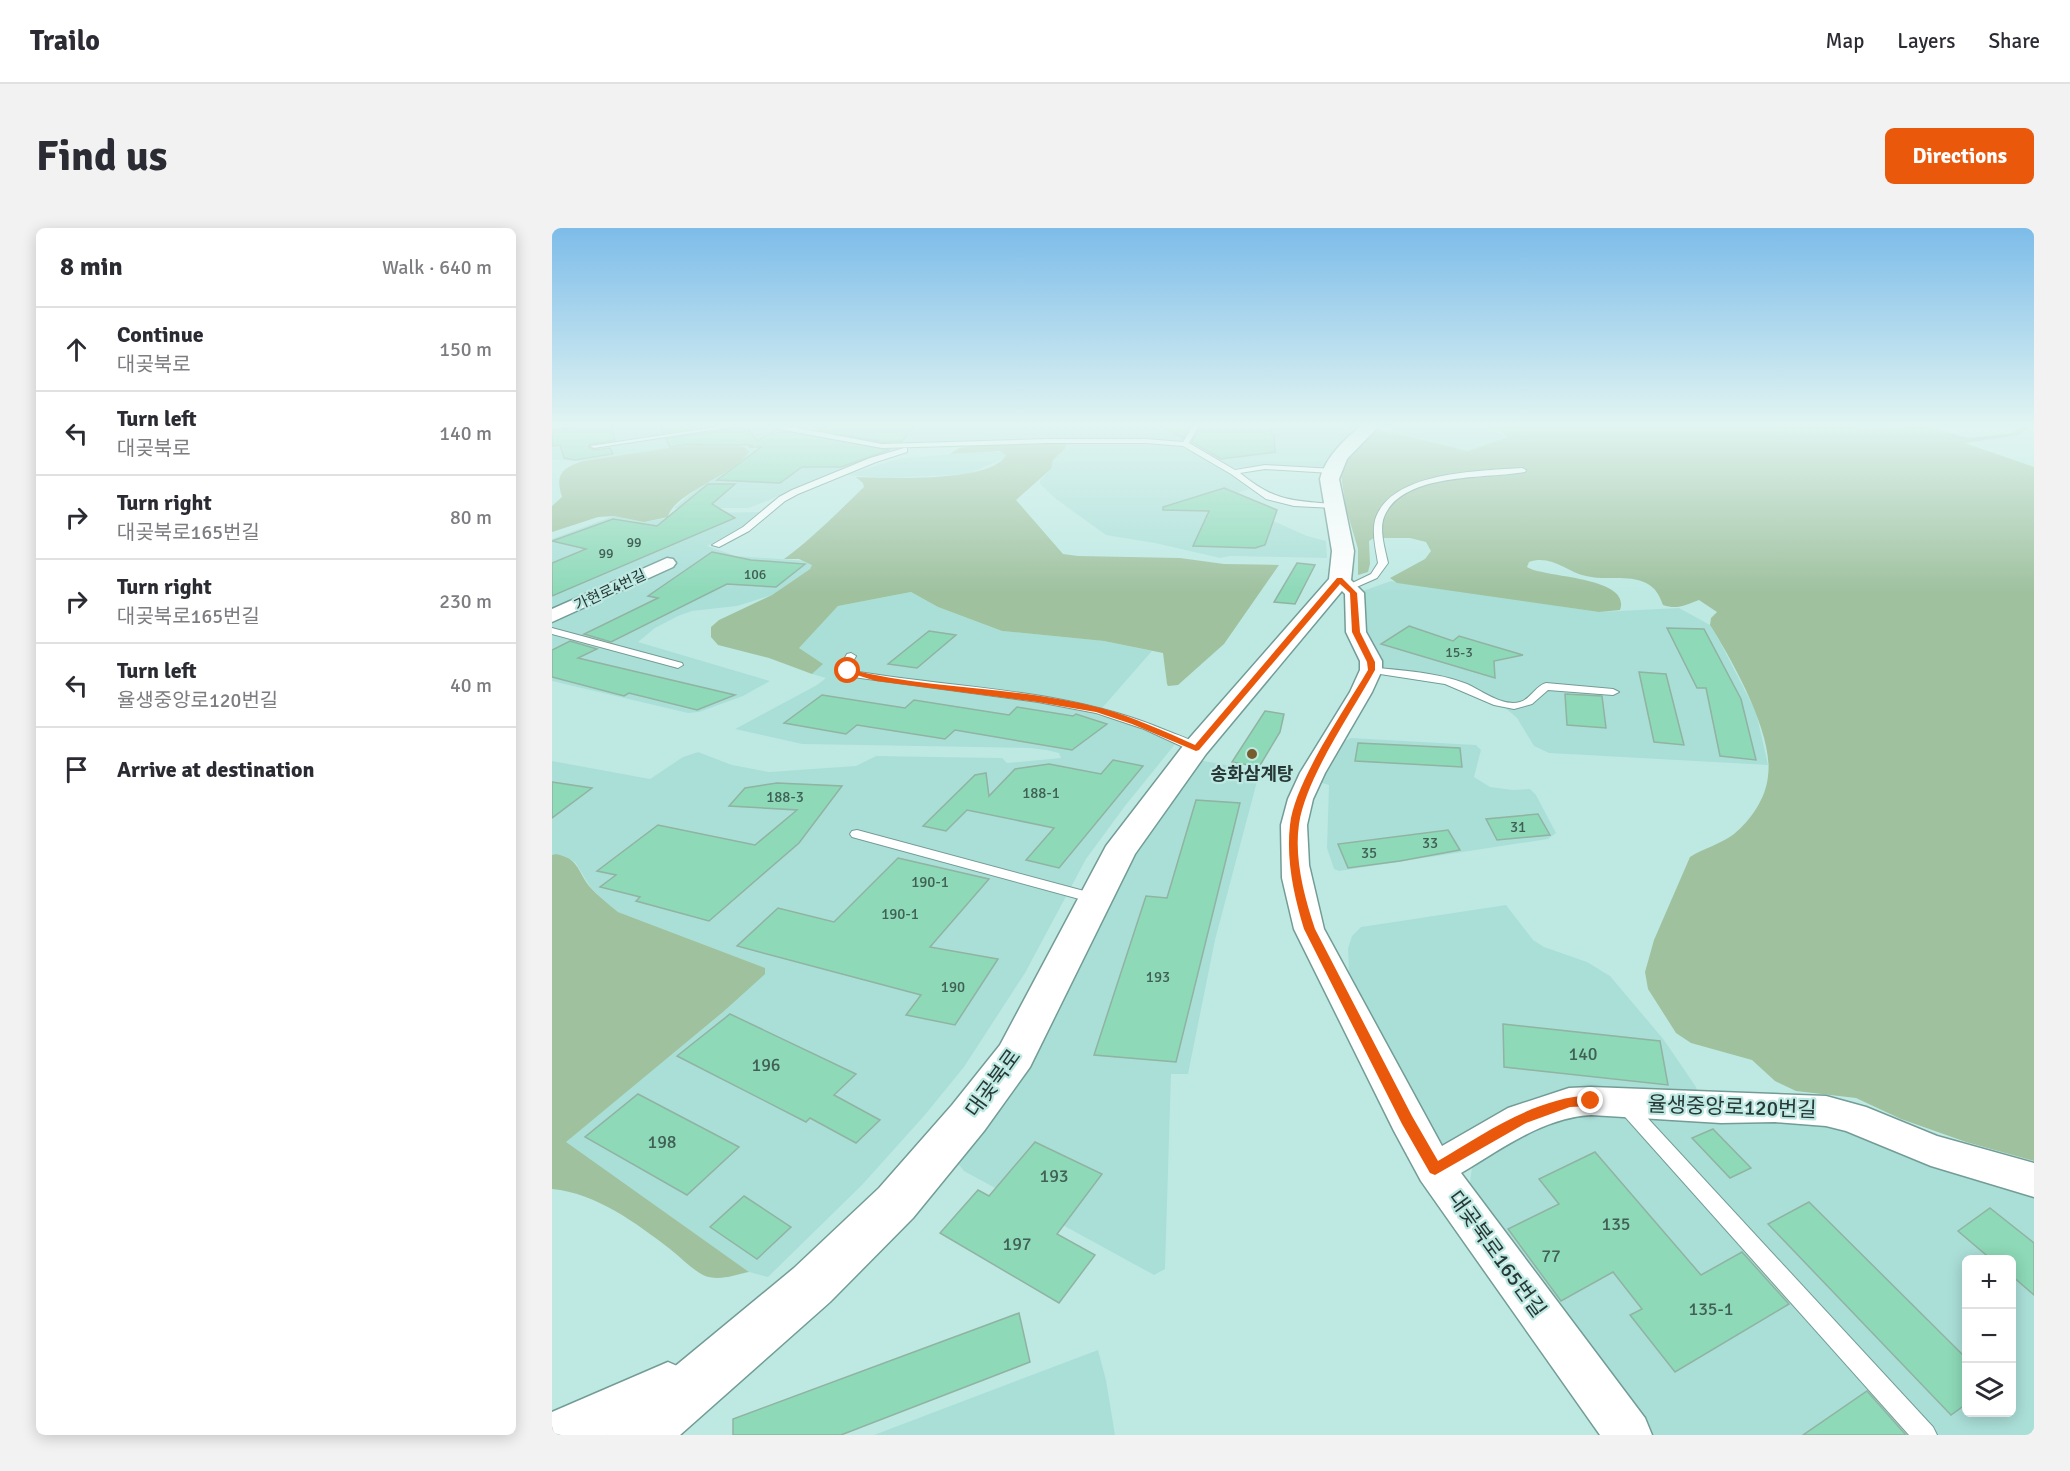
<!DOCTYPE html>
<meta charset="utf-8">
<style>
body{margin:0;font-family:Signika,"Noto Sans KR",sans-serif;background:#f2f2f3;color:#2b2b33}
.controls{position:absolute;right:18px;bottom:18px;display:grid;overflow:hidden;border-radius:9px;box-shadow:0 3px 15px #0003}
.controls button{width:54px;height:54px;display:grid;place-items:center;padding:0;border:0;border-bottom:2px solid #e1e1e2;background:#fff;color:#2b2b33;font:30px sans-serif}
.stop{position:absolute;width:18px;height:18px;margin:-14px;border:4px solid #ea580c;border-radius:50%;background:#fff}
.stop.end{background:#ea580c;border-color:#fff;box-shadow:0 2px 6px #0008}
.list{margin:0;padding:0;list-style:none}
h2{display:flex;justify-content:space-between;align-items:center;height:78px;margin:0;padding:0 24px;font-size:26px}
h2 small{font-size:20px;font-weight:400;color:#7c7c81}
.list li{display:grid;grid-template-columns:39px 1fr auto;gap:18px;align-items:center;box-sizing:border-box;height:84px;padding:0 24px;border-top:2px solid #e1e1e2}
.list b{display:block;font-size:22px;white-space:nowrap}
.list p{margin:0;font-size:20px;white-space:nowrap;color:#7c7c81}
.list em{font-size:20px;font-style:normal;color:#7c7c81}
.icon{flex:none;width:33px;height:33px;fill:none;stroke:currentColor;stroke-width:2;stroke-linecap:round;stroke-linejoin:round}
.map{position:relative;flex:none;width:1482px;height:1207px;overflow:hidden;border-radius:9px}
header{display:flex;align-items:center;gap:36px;box-sizing:border-box;height:84px;padding:0 30px;background:#fff;border-bottom:2px solid #e1e1e2}
header strong{font-size:28px}
nav{display:flex;gap:33px;margin-inline-start:auto;font-size:21px}
.intro{display:flex;align-items:center;justify-content:space-between;box-sizing:border-box;height:144px;padding:0 36px}
h1{margin:0;font-size:42px}
.button{padding:15px 27px;border-radius:9px;background:#ea580c;color:#fff;font-size:21px;font-weight:700}
main{display:flex;gap:36px;padding:0 36px}
aside{flex:1;background:#fff;border-radius:9px;box-shadow:0 3px 15px #0003}
.map>svg:first-child{display:block}
.built{fill:#aadfd8;fill-rule:evenodd}
.green{fill:#9fc19e}
.building{fill:#8dd9b8;stroke:#90b3a2;stroke-width:1.5}
.lines{fill:none;stroke-linecap:round;stroke-linejoin:round}
.service-casing{stroke:#739c96;stroke-width:2}
.minor-casing{stroke:#739c96;stroke-width:3}
.tertiary-casing{stroke:#739c96;stroke-width:3}
.service{fill:#fff;fill-rule:evenodd}
.minor{fill:#fff;fill-rule:evenodd}
.tertiary{fill:#fff;fill-rule:evenodd}
.route{fill:#ea580c}
.poi-dot{fill:#765c2e;stroke:#bee9e3;stroke-width:2}
.labels{text-anchor:middle;dominant-baseline:central;stroke-width:4.5;stroke-linejoin:round;paint-order:stroke}
.far-number-label{font-size:14px;fill:#406056}
.far-street-label{font-size:15px;fill:#273836;stroke:#bee9e3}
.number-label{font-size:15px;fill:#406056}
.poi-label{font-size:18px;font-weight:bold;fill:#273836;stroke:#bee9e3}
.near-number-label{font-size:18px;fill:#406056}
.near-street-label{font-size:21px;fill:#273836;stroke:#bee9e3}
</style>
<header>
<strong>Trailo</strong>
<nav><a>Map</a><a>Layers</a><a>Share</a></nav>
</header>
<div class="intro"><h1>Find us</h1><a class="button">Directions</a></div>
<main>
<aside>
<h2>8 min<small>Walk · 640 m</small></h2>
<ul class="list">
<li><svg class="icon" aria-label="ahead" viewBox="0 0 24 24"><path d="M12 20V5M6 11l6-6 6 6"/></svg><div><b>Continue</b><p>대곶북로</p></div><em>150 m</em></li>
<li><svg class="icon" aria-label="left" viewBox="0 0 24 24"><path d="M17 20v-9H6M10 6l-5 5 5 5"/></svg><div><b>Turn left</b><p>대곶북로</p></div><em>140 m</em></li>
<li><svg class="icon" aria-label="right" viewBox="0 0 24 24"><path d="M7 20v-9h11M14 6l5 5-5 5"/></svg><div><b>Turn right</b><p>대곶북로165번길</p></div><em>80 m</em></li>
<li><svg class="icon" aria-label="right" viewBox="0 0 24 24"><path d="M7 20v-9h11M14 6l5 5-5 5"/></svg><div><b>Turn right</b><p>대곶북로165번길</p></div><em>230 m</em></li>
<li><svg class="icon" aria-label="left" viewBox="0 0 24 24"><path d="M17 20v-9H6M10 6l-5 5 5 5"/></svg><div><b>Turn left</b><p>율생중앙로120번길</p></div><em>40 m</em></li>
<li><svg class="icon" aria-label="arrive" viewBox="0 0 24 24"><path d="M6 21V4h12l-3 4 3 4H6"/></svg><div><b>Arrive at destination</b></div></li>
</ul>
</aside>
<div class="map">
<svg width="1482" height="1207" viewBox="0 0 1482 1207">
<rect width="100%" height="100%" fill="#bee9e3"/>
<!-- built -->
<g class="built">
<polygon points="0,196 814,196 771,240 725,237 681,240 632,215 366,215 331,225 197,280 122,280 146,260 181,239 194,220 168,212 31,233 0,232"/>
<polygon points="829,196 917,196 957,208 925,222 916,223 824,201"/>
<polygon points="515,214 598,215 629,217 678,245 697,261 676,268 688,278 755,308 774,313 775,330 678,328 668,330 603,315 554,307 504,271 488,256 488,253 499,241 501,232 513,221"/>
<polygon points="439,223 451,225 454,227 453,230 416,246 338,250 294,247 346,231"/>
<polygon points="210,284 192,299 155,318 184,328 256,333 261,337 258,341 220,367 185,378 140,383 126,388 103,400 86,414 218,453 191,468 147,484 136,485 0,453 0,311 62,288 92,294 146,285"/>
<polygon points="839,353 1047,384 1127,380 1158,397 1168,414 1204,484 1216,537 997,525 982,518 965,490 952,479 903,458 824,446 811,412 808,364"/>
<polygon points="359,364 386,379 450,403 552,413 600,423 544,487 569,493 624,515 573,578 534,631 473,745 412,839 372,888 310,957 216,1049 197,1044 13,914 171,784 213,740 66,684 52,674 37,657 23,634 4,626 0,627 0,533 98,551 131,529 146,524 180,537 217,544 304,538 324,528 450,530 455,535 509,530 507,525 494,522 478,520 250,516 183,501 265,457 274,450 260,446 270,436 246,420 286,378"/>
<polygon points="799,510 924,517 929,522 922,549 938,559 961,562 978,561 984,567 1004,605 996,611 787,643 782,641 775,620 777,557 767,554 788,515"/>
<polygon points="646,532 703,542 707,546 663,712 636,846 619,846 613,1041 602,1047 412,943 403,932 556,665"/>
<polygon points="954,677 981,712 992,719 1035,734 1058,748 1112,812 1144,859 1146,866 1027,864 899,914 889,916 806,770 797,743 796,720 800,708 809,699"/>
<path d="M1021,884L1272,892L1482,961V1207H1088L917,960L920,940L932,928L957,911ZM1414,1032H1460V1184H1414Z"/>
<polygon points="546,1122 554,1152 563,1207 322,1207"/>
</g>
<!-- green -->
<g class="green">
<path d="M917,196L1162,197L1246,196L1293,197L1318,202L1352,200L1356,199V196H1367L1416,210L1460,205L1472,196H1482L1467,207L1413,215L1482,239V933L1414,914L1349,891L1304,870L1244,863L1223,853L1200,832L1139,815L1124,805L1096,761L1093,744L1102,712L1138,629C1152,620 1169,616 1182,606C1199,592 1214,570 1216,548C1222,506 1180,432 1158,397L1159,390L1165,384L1147,372C1134,377 1125,382 1111,377C1107,367 1104,360 1094,355C1075,346 1054,353 1034,348C1015,344 999,326 977,334L975,339C991,350 1080,348 1068,382L1047,384L845,355L838,350L873,331L879,323L874,314L858,310H822L817,313L818,336L816,344L806,347V321L794,280L789,247L791,239L803,222L824,201L916,223L956,209L950,204Z"/>
<path d="M168,212L194,220L197,224C184,246 120,266 116,289L92,294L62,288L46,289L0,304V278L10,269C3,247 9,240 31,233Z"/>
<path d="M515,214L513,221L501,232L499,241L464,272L511,326L526,328L628,330L672,336L727,337L672,416L626,457L616,458L615,456L611,425L552,413L450,403L386,379L359,364L286,378L247,420L271,436L260,446L217,430L166,417L159,409V399L167,392L220,367L258,341L260,337L247,331H232C261,310 286,284 312,259L311,255L304,249C332,250 441,255 454,227L447,223L398,226L407,220L419,218Z"/>
<path d="M4,626C27,631 25,642 37,658C46,668 56,676 66,684L213,740V746L171,784L14,914L197,1044C182,1047 166,1054 151,1047C140,1041 128,1029 118,1021C84,995 44,965 0,961V627Z"/>
</g>
<!-- building -->
<g class="building">
<polygon points="59,196 63,212 38,216 36,219 42,222 58,220 61,226 23,232 12,230 8,217 0,218 0,203 24,200 29,197"/>
<polygon points="129,196 140,196 143,200 111,205 108,199"/>
<polygon points="273,196 364,196 350,213 330,214 267,202"/>
<polygon points="605,196 639,196 631,210"/>
<polygon points="650,196 719,196 719,206 722,206 723,224 669,231 640,214"/>
<polygon points="195,199 205,213 225,201 337,222 289,239 250,239 228,255 165,252 209,219 197,219 201,217 136,216 118,219 114,211"/>
<polygon points="156,256 183,256 160,276 183,290 0,368 0,335 34,321 0,313 61,291 105,298"/>
<polygon points="672,260 725,282 713,317 703,320 641,318 657,283 611,282 611,279"/>
<polygon points="160,324 199,332 253,336 224,359 175,356 59,414 32,406 106,370 96,368"/>
<polygon points="745,335 763,337 743,376 722,374"/>
<polygon points="857,398 901,413 907,408 971,427 942,433 943,450 829,416"/>
<polygon points="1115,400 1152,401 1189,471 1204,532 1168,528 1154,460 1145,460"/>
<polygon points="377,403 404,407 365,440 336,436"/>
<polygon points="18,413 45,421 26,430 183,467 145,482 77,465 72,468 0,449 0,422"/>
<polygon points="1087,444 1114,446 1132,517 1102,514"/>
<polygon points="1013,466 1050,468 1054,500 1015,497"/>
<polygon points="270,467 353,480 362,472 457,487 465,479 521,488 524,486 555,496 520,522 403,502 393,511 305,497 294,506 232,495"/>
<polygon points="713,483 732,486 728,504 707,539 680,534"/>
<polygon points="806,515 908,520 910,539 803,533"/>
<polygon points="561,532 591,538 507,640 474,632 502,600 415,582 394,603 371,598 423,547 434,545 437,568 463,541 497,536 549,546"/>
<polygon points="0,554 40,560 0,590"/>
<polygon points="225,555 290,558 247,615 157,693 84,673 88,669 48,659 64,647 45,643 106,597 203,617 245,582 177,578 193,560"/>
<polygon points="644,572 688,575 624,834 542,827 594,668 615,670"/>
<polygon points="986,586 998,607 945,612 934,591"/>
<polygon points="896,602 908,622 848,633 796,640 786,616"/>
<polygon points="346,630 437,651 378,719 446,731 403,797 354,787 369,767 185,718 226,680 282,694"/>
<polygon points="178,786 304,846 282,867 328,892 304,915 258,890 254,894 125,828"/>
<polygon points="951,796 1108,813 1116,857 952,839"/>
<polygon points="86,866 187,919 135,967 33,909"/>
<polygon points="1161,901 1199,940 1178,950 1140,910"/>
<polygon points="483,914 550,946 505,1006 543,1027 507,1075 388,1005 426,962 437,968"/>
<polygon points="1043,924 1149,1047 1190,1024 1237,1076 1123,1144 1078,1087 1090,1081 1061,1044 1009,1073 956,1001 1007,976 987,951"/>
<polygon points="192,968 239,999 205,1031 158,999"/>
<polygon points="1257,974 1414,1130 1414,1176 1399,1187 1216,996"/>
<polygon points="1438,980 1482,1015 1482,1067 1460,1048 1460,1032 1440,1032 1406,1003"/>
<polygon points="467,1085 478,1134 289,1207 181,1207 181,1191"/>
<polygon points="1315,1163 1354,1207 1251,1207"/>
</g>
<g class="lines">
<defs>
<g id="service">
<polygon points="27,196 24,198 0,201 0,197"/>
<polygon points="185,196 199,196 42,220 38,218"/>
<path d="M218,196H226L330,216L495,211H594L631,214L642,196H648L637,215L683,242L713,237L782,241L783,243L779,245L713,241L688,245C722,273 740,273 782,276L786,278L782,280L742,278L714,271L679,246L631,218L594,215H495L330,220L232,202Z"/>
<polygon points="352,220 355,220 355,224 324,234 246,266 233,273 197,303 167,319 160,317 191,299 227,269 240,262 318,230"/>
<path d="M970,240L974,242L973,244C934,251 850,244 832,289C827,302 833,321 836,335L825,350L800,361L792,359L819,346L826,335C824,321 819,303 824,289C842,243 928,243 970,240Z"/>
<polygon points="0,400 130,435 131,437 126,440 0,406"/>
<path d="M299,425L304,428L299,437L300,441L307,444C410,461 516,461 613,502C625,507 641,511 650,520L648,523H640L592,501L544,485L486,474L301,449L291,445L289,437L295,426Z"/>
<path d="M819,439C851,443 885,444 915,456C930,463 951,479 968,474C979,471 983,458 994,455L1061,461L1067,464L1061,467L996,462L980,476L962,481L942,477L893,456L815,444V440Z"/>
<polygon points="305,602 547,667 549,670 542,675 300,609 298,606 300,603"/>
<polygon points="1072,869 1078,871 1381,1199 1385,1207 1357,1207 1066,881 1063,876 1066,871"/>
</g>
<g id="minor">
<polygon points="115,330 121,331 124,335 121,339 0,394 0,381"/>
<path d="M788,346L795,348L812,365L814,404L830,433V442L820,464L773,545L761,571L755,597L757,637L772,701L890,918L956,880L1017,860L1039,859L1274,868L1314,879L1385,908L1482,935V969L1379,938L1294,903L1274,898L1223,894L1169,895L1039,887C990,890 950,921 909,945L1093,1190L1100,1207H1048L869,953L842,903L742,701L730,650L729,597L736,571L748,545L798,464L808,442V433L794,404L793,366L779,352L781,348Z"/>
<polygon points="116,1134 132,1141 139,1157 132,1173 55,1207 0,1207 0,1184"/>
</g>
<path id="tertiary" d="M811,196H829L795,231L787,251L802,323L799,352L654,526L583,626L478,839L432,903L361,990L278,1074L128,1207H55L64,1187L242,1040L327,960L400,877L448,817L554,618L634,514L777,351L780,323L768,251C774,228 793,211 811,196Z"/>
</defs>
<!-- service casing -->
<use href="#service" class="service-casing"/>
<!-- minor casing -->
<use href="#minor" class="minor-casing"/>
<!-- tertiary casing -->
<use href="#tertiary" class="tertiary-casing"/>
<!-- service -->
<use href="#service" class="service"/>
<!-- minor -->
<use href="#minor" class="minor"/>
<!-- tertiary -->
<use href="#tertiary" class="tertiary"/>
</g>
<!-- sky -->
<linearGradient id="sky" x2="0" y2="1"><stop stop-color="#7dbce9"/><stop offset="0.54" stop-color="#e2f5f2"/><stop offset="1" stop-color="#e2f5f2" stop-opacity="0"/></linearGradient>
<rect width="1482" height="365" fill="url(#sky)"/>
<!-- route -->
<path class="route" d="M785,350H790L805,365L808,404L823,434V442C800,484 754,549 747,596C742,630 752,668 763,701L860,888L886,933C933,905 983,870 1039,867L1045,873L1039,878L1018,879L974,895L883,947L878,945L850,896L752,701C742,668 734,632 738,597C742,555 793,481 816,442L815,434L800,404L798,365L788,356L647,522L644,523L580,496L544,484L485,474L324,453L292,443L296,441C378,462 466,458 549,480C581,489 612,503 643,517Z"/>
<!-- markers -->
<circle class="poi-dot" cx="700" cy="526" r="6"/>
<g class="labels">
<!-- far-number labels -->
<g class="far-number-label">
<text x="82" y="314">99</text>
<text x="54" y="325">99</text>
<text x="203" y="346">106</text>
<text x="907" y="424">15-3</text>
</g>
<!-- far-street labels -->
<g class="far-street-label">
<text transform="translate(58 362) rotate(-25)">가현로4번길</text>
</g>
<!-- number labels -->
<g class="number-label">
<text x="489" y="565">188-1</text>
<text x="233" y="569">188-3</text>
<text x="966" y="599">31</text>
<text x="878" y="615">33</text>
<text x="817" y="625">35</text>
<text x="378" y="654">190-1</text>
<text x="348" y="686">190-1</text>
<text x="606" y="749">193</text>
<text x="401" y="759">190</text>
</g>
<!-- poi labels -->
<g class="poi-label">
<text x="700" y="546">송화삼계탕</text>
</g>
<!-- near-number labels -->
<g class="near-number-label">
<text x="1031" y="826">140</text>
<text x="214" y="837">196</text>
<text x="110" y="914">198</text>
<text x="502" y="948">193</text>
<text x="1064" y="996">135</text>
<text x="465" y="1016">197</text>
<text x="999" y="1028">77</text>
<text x="1159" y="1081">135-1</text>
</g>
<!-- near-street labels -->
<g class="near-street-label">
<text transform="translate(441 855) rotate(-54)">대곶북로</text>
<text transform="translate(1180 879) rotate(2)">율생중앙로120번길</text>
<text transform="translate(945 1026) rotate(54)">대곶북로165번길</text>
</g>
</g>
</svg>
<div class="controls">
<button>+</button>
<button>−</button>
<button><svg class="icon" aria-label="layers" viewBox="0 0 24 24"><path d="M12 4l9 5-9 5-9-5zM3 14l9 5 9-5"/></svg></button>
</div>
<div class="stop" style="left:296px;top:443px"></div>
<div class="stop end" style="left:1039px;top:873px"></div>
</div>
</main>
